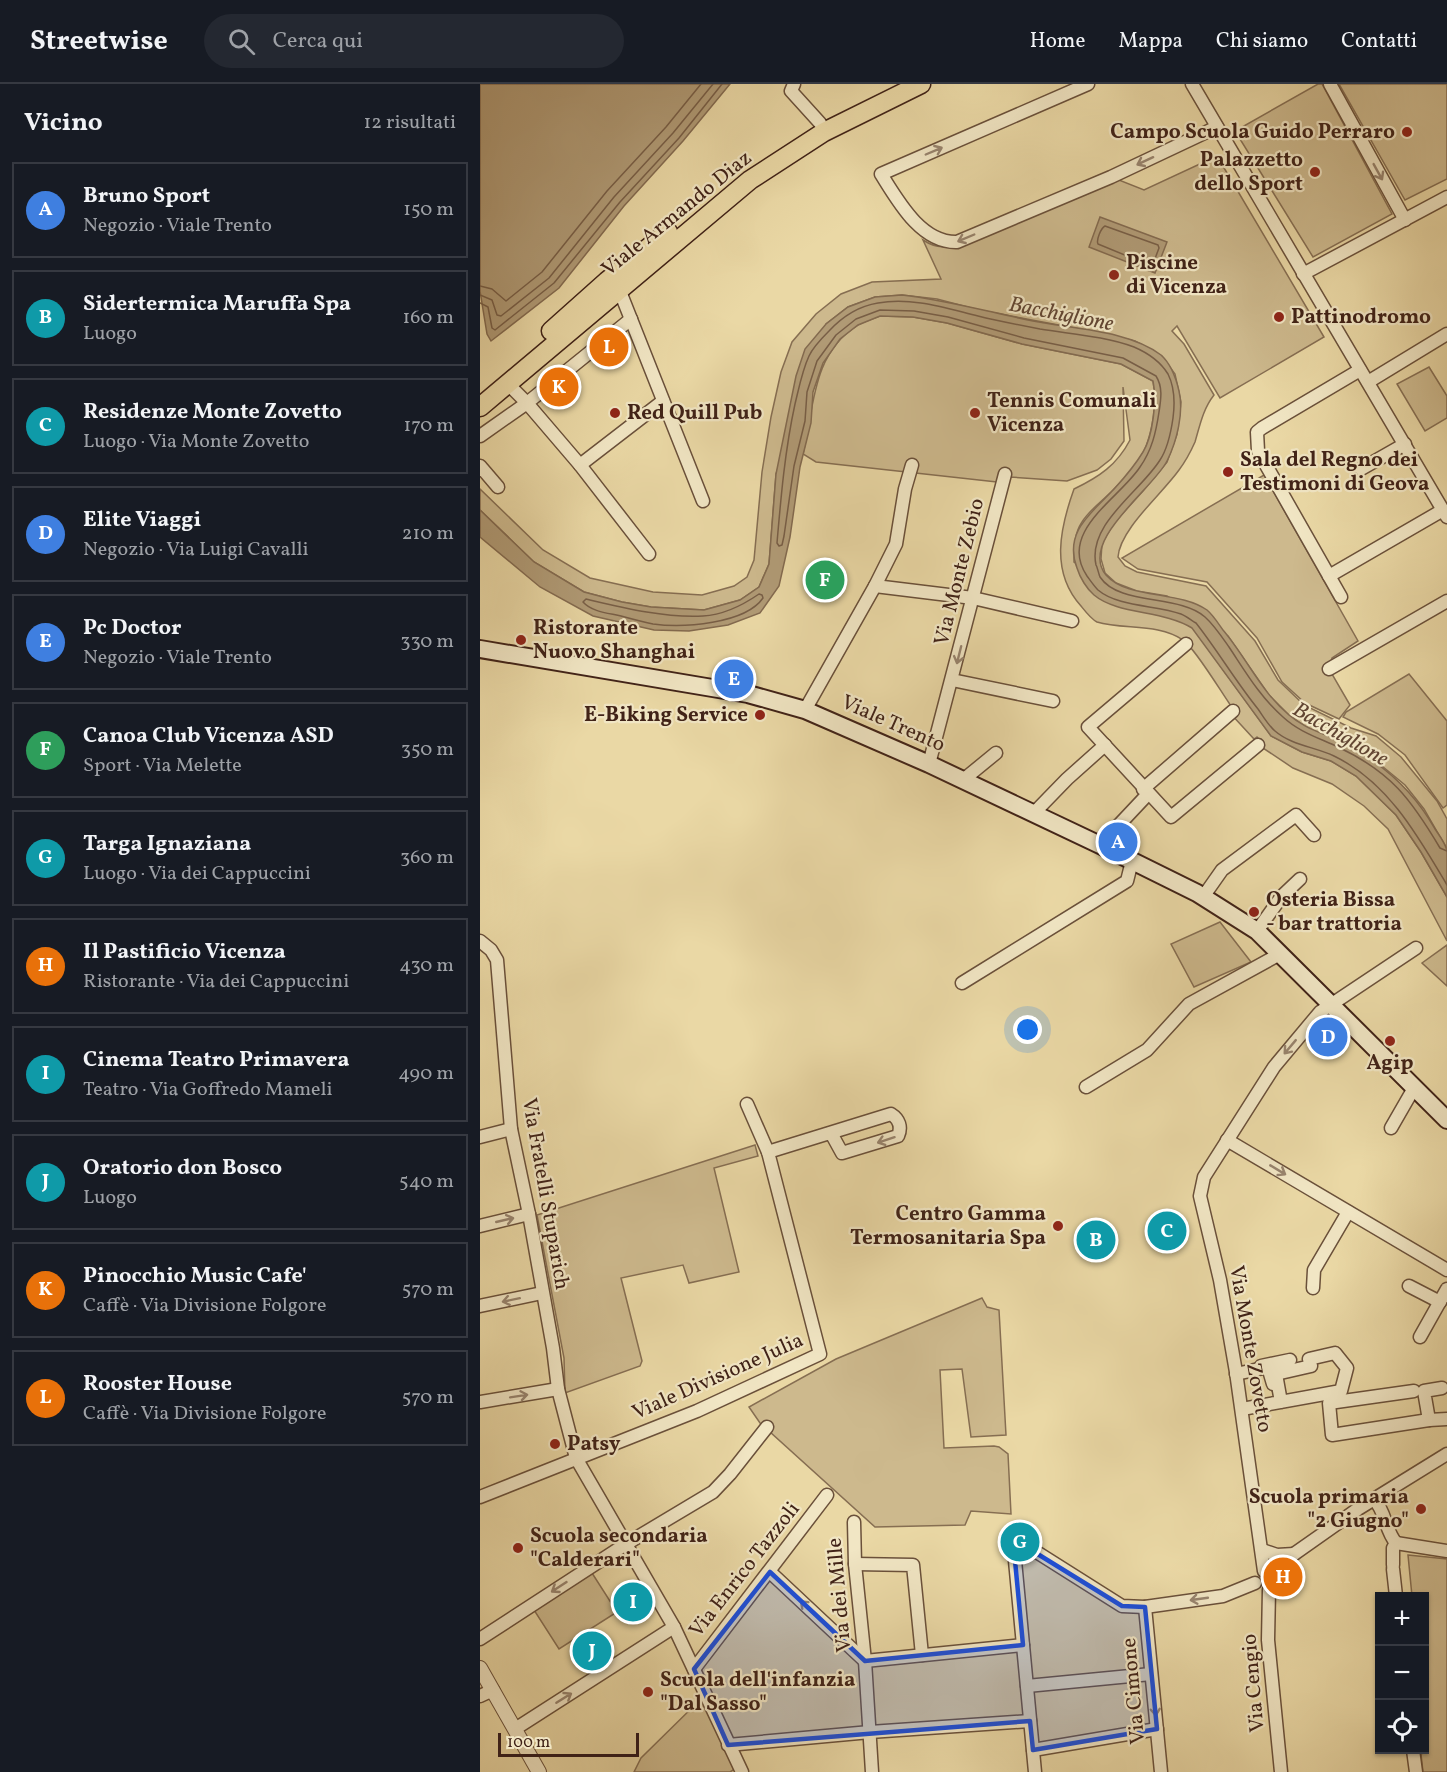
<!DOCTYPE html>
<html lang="it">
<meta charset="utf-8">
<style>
body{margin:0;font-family:Vollkorn,serif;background:#242831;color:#f1f3f6}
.controls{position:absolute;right:18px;bottom:18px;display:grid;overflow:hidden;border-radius:0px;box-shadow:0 2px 4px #0004}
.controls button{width:54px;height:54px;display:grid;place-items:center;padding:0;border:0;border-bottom:2px solid #363941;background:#171b24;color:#f1f3f6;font:30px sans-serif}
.scale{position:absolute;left:18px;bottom:15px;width:141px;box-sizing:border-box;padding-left:6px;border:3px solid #402217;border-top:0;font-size:16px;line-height:21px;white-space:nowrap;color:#402217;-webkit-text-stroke:4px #f1e6c4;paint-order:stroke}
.you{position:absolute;left:548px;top:946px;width:21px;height:21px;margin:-15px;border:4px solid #fff;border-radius:50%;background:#1a73e8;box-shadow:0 0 0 9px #1a73e833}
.badge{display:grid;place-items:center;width:39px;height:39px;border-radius:50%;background:#c59692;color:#fff;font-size:20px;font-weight:700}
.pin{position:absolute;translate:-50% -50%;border:3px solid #fff;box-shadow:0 2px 6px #0006}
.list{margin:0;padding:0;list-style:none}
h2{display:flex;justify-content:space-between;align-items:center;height:78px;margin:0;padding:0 24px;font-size:26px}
h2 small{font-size:20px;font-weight:400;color:#9ea1a6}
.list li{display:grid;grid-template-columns:39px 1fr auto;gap:18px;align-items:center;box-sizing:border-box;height:96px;margin:0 12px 12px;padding:0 12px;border:2px solid #363941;border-radius:0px}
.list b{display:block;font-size:22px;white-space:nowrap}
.list p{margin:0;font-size:20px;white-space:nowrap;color:#9ea1a6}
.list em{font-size:20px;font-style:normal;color:#9ea1a6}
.icon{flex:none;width:33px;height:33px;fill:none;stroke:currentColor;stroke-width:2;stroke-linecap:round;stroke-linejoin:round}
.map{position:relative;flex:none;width:967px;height:1688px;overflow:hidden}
header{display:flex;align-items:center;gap:36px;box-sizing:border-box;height:84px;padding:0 30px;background:#171b24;border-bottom:2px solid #363941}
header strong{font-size:28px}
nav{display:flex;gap:33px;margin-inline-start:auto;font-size:21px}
.search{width:420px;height:54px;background:#242831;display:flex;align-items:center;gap:15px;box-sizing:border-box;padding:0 21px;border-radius:33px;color:#9ea1a6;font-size:22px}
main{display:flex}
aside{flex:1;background:#171b24}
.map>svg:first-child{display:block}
.green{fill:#cdb98d;stroke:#866e52;stroke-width:1.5}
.water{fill:#b09a75;stroke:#836a4f;stroke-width:1.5}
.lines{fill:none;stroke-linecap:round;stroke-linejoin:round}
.shore{stroke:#785e46;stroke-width:1.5}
.minor-casing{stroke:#6a503a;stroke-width:15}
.tertiary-casing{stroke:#6a503a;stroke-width:16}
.secondary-casing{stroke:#402217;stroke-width:20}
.primary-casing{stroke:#402217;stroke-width:21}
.minor{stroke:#f1e6c4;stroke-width:12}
.tertiary{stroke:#f1e6c4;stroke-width:14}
.secondary{stroke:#f1e6c4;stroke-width:16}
.primary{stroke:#ead8a5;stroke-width:18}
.oneway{stroke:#98846e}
.marked{fill:#1d4ed8;fill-opacity:0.2;stroke:#1d4ed8;stroke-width:4.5;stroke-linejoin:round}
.poi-dot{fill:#8f2418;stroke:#f1e6c4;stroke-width:2}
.labels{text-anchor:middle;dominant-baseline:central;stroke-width:4.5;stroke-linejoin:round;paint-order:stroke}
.poi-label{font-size:21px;font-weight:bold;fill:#402217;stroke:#f1e6c4;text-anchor:start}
.street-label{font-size:21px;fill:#402217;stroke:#f1e6c4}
.water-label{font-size:22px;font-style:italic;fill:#624633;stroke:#f1e6c4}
</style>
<header>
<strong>Streetwise</strong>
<div class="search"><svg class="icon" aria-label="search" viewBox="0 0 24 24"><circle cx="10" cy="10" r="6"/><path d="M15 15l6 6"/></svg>Cerca qui</div>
<nav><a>Home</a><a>Mappa</a><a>Chi siamo</a><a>Contatti</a></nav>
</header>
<main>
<aside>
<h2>Vicino<small>12 risultati</small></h2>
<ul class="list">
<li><span class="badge" style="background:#3f7fe0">A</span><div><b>Bruno Sport</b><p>Negozio · Viale Trento</p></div><em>150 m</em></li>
<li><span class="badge" style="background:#0f9aa8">B</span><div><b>Sidertermica Maruffa Spa</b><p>Luogo</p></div><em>160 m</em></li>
<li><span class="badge" style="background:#0f9aa8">C</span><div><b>Residenze Monte Zovetto</b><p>Luogo · Via Monte Zovetto</p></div><em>170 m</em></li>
<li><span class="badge" style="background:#3f7fe0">D</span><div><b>Elite Viaggi</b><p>Negozio · Via Luigi Cavalli</p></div><em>210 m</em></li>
<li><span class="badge" style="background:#3f7fe0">E</span><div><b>Pc Doctor</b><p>Negozio · Viale Trento</p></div><em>330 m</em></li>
<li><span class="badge" style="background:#2e9e5b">F</span><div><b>Canoa Club Vicenza ASD</b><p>Sport · Via Melette</p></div><em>350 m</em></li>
<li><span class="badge" style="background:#0f9aa8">G</span><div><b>Targa Ignaziana</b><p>Luogo · Via dei Cappuccini</p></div><em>360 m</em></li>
<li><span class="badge" style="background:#e8710a">H</span><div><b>Il Pastificio Vicenza</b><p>Ristorante · Via dei Cappuccini</p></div><em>430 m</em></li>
<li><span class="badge" style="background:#0f9aa8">I</span><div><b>Cinema Teatro Primavera</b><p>Teatro · Via Goffredo Mameli</p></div><em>490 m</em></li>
<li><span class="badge" style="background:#0f9aa8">J</span><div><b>Oratorio don Bosco</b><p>Luogo</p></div><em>540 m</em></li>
<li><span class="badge" style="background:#e8710a">K</span><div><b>Pinocchio Music Cafe'</b><p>Caffè · Via Divisione Folgore</p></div><em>570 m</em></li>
<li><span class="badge" style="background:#e8710a">L</span><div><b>Rooster House</b><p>Caffè · Via Divisione Folgore</p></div><em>570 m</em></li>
</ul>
</aside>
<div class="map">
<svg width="967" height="1688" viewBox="0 0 967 1688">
<rect width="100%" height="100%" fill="#ead8a5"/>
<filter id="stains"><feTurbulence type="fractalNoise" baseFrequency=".00333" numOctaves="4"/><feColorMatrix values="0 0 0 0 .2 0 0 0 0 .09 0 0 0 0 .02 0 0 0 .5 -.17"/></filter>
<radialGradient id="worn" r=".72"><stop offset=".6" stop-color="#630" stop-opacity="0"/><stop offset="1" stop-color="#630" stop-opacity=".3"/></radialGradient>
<!-- green -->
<g class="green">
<polygon points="838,0 842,0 912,130 833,173 755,47"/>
<polygon points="859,0 967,0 967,95 925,116"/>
<path d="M737,72L844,253L740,314L697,242L692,247L704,260L734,311C723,325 720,341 715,358C711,367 705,378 699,386C682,410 640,445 638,473L645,482L657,488L726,502L775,557L798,596L824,621L871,644L896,652L921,673L957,717L967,735V765L944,725L925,701L902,682L863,659L831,646L809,631L789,611L748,552L687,512L657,507L636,499L625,489L621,475L622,459L634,439L663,407L687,378L697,350L701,318L695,290L682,272L655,257L616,248L499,226L457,215L422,211L395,213L368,223L346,240L296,390L289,480L279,503L260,516L224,526L171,523L142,518L104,508L54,478L0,426V405L63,466L110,494L173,508L222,511L254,502L267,493L274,476L282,388L291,333L301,288L312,258L336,230L361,210L392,198L461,195L443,156C457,165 467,164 483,160L634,94L664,106Z"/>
<path d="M400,232L433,233L467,239L542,260L641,280L673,297C677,318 673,345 665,365C658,379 645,394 634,405C624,416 610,425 602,438C594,450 594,463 594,478L681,531L700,536L713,544L791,652L822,668L851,677L876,692L916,731L941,768L967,813V857L908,745L884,722L852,700L813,684L780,662L782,659L777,653L774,655L750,629L753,626L749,619C740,606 714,563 703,556C678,539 644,546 617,538C611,535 605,527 601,522C570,488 580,444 594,405C619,393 637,381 650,356L643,303L644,357L631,375L617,386L587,397L530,393L529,399L517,398L336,378L323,370C334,323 332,269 378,241C384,237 393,235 400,232Z"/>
<polygon points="949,283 967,312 967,334 945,347 917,300"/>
<polygon points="784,391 878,557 852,574 849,585 870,621 859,635 825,619 802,598 777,554 727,498 658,485 642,474"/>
<polygon points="929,590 967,637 967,721 963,724 925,671 898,650 863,633 866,628"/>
<polygon points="740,838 771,878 714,903 691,860"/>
<polygon points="967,861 967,902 942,879"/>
<polygon points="275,1061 278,1072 234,1084 259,1188 209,1199 203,1181 141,1194 162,1277 160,1282 85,1309 84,1274 57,1131"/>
<polygon points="502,1214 507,1223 519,1226 526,1351 491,1353 482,1285 460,1286 464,1364 514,1362 519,1363 528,1370 531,1430 491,1427 485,1441 395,1443 280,1339 269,1323 356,1275"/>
<polygon points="928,1471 967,1475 967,1688 943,1688 941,1670 947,1667 944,1644 944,1512 932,1512"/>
<polygon points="112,1489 137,1528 79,1565 54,1526"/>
<polygon points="223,1613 255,1685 250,1688 154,1688 161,1674"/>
</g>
<!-- water -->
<g class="water">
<polygon points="0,0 250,0 203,57 144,122 79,204 11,257 7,250 0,207"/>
<polygon points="620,133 687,158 675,189 609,163"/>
<path d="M422,211C466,216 509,228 553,237C592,245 648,246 681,271C691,280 696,294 699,307C704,328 697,357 687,377C674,404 598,457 626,491C648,516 699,506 727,526C733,531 738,539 743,546C766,573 781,608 809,631C825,645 844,649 863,659C903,679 933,706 955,745C959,751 966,760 967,767C967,782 967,799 967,813L941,768L916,731L876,692L851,677L822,668L791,652L712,544C683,526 638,531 614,511C607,505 600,494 597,484C583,447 613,428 635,404C645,393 655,381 663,368C673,352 677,316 673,297L641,280L542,260L467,239L433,233L400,232L378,241L360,255L343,279L333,308L331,339L320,383L310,453L299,502L280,529L248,541L209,547L174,546L113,532L60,503L0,453V426L54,478L104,508L142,518L171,523L224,526L260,516L279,503L289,480L296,390L316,292L325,265L346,240L368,223L395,213Z"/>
</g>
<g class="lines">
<!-- shore -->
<g class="shore">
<path d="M625,142L678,161L679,164L673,180L669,181L618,160C616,156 621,144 625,142Z"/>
<polyline points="0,202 12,205 26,217 62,188 127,107 186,43 221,0"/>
<polyline points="0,211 12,216 17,231 21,232 69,194 134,113 193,49 233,0"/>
<polyline points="0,219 8,223 12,244 15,246 74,199 140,118 199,54 242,0"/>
<path d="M279,510L282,511L283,514C265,540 203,544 173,540C163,538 152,535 141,532C128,529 112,528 103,518L106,515C144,524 184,534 223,532C242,531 263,521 279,510Z"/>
<path d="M967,767L960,764C931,715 911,688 858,663C839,654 819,648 803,633C780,613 765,587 749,563C742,553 734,541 725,533C699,510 639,522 620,493C619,491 617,482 616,481C607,440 661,407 680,376C688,364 691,348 693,334C695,319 695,304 688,290C680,277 668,269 654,263C625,252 590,250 560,245C539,241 518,237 498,232C465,224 432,213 398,219C379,222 362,233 349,247C342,254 333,263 329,272C322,287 319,304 315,320C305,366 301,412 297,459L299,462L302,461L304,452L314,382L325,337L327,308L337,277L356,251L376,235L400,226L434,227L468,233L544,254L643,274L676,292C683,303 681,315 679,328C676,348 672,366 660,383C640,414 577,448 607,492C610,496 614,502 618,506C638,523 676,521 701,530C706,532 711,536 716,539C738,567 756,598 778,625C783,632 788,641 795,647C811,661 835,663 854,672C908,698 938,752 967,801"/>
</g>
<defs>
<g id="minor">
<polyline points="314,0 311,7 340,39"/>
<path d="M608,0L401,90C418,117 441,159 477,158L631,93L737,43"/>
<polyline points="712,0 967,433"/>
<polyline points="850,0 925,136"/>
<polyline points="823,190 967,113"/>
<polyline points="139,205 223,417"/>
<polyline points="151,235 47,319 100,381 183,317"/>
<polyline points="888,298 967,250"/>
<polyline points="0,352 47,319 28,300"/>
<polyline points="100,381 169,470"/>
<polyline points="0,382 18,403"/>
<polyline points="881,385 925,360"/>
<polyline points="849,492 963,426"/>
<polyline points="395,502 493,514 592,537"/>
<polyline points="861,513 778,367 777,348 782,344 880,286"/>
<polyline points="706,560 608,643 691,733 778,661"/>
<polyline points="849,585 967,517"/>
<polyline points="472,596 573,617"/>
<polyline points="325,626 395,502 416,460 425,405 432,381"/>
<polyline points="449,680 525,390"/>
<polyline points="483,696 516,669"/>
<polyline points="663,705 753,627"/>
<polyline points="553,730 587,695 625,661"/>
<polyline points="620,761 668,710"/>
<polyline points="723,813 742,786 816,731 834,751"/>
<polyline points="777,847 802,812 820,795"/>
<polyline points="0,857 11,866 17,876 31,1045 49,1130 73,1264 78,1305 96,1374 194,1543 262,1688"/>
<polyline points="482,899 647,797 652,777"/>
<polyline points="606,1003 667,966 709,920 800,870"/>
<polyline points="267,1020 288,1068"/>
<polyline points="911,1044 934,1004"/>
<polyline points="0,1053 31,1045"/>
<polyline points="747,1056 967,1186"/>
<polyline points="0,1142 49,1130"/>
<polyline points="929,1202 960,1218"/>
<polyline points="833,1204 834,1186 868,1128"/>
<polyline points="0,1222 62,1209"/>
<polyline points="940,1253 967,1205"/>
<polyline points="781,1282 810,1276"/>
<polyline points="756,1290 788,1283 793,1300"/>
<polyline points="962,1304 944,1307 949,1336 967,1335"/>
<polyline points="934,1307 849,1319 852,1351 949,1336"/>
<polyline points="0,1318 78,1305"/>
<polyline points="762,1325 861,1307 867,1284 855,1269 829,1275 831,1282 796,1290 801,1318"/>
<path d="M0,1413L217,1327L340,1270L288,1068L411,1030C419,1035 422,1043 418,1052L362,1069L351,1049"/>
<path d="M894,1415C906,1428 905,1446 916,1459"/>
<polyline points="374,1438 375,1480 385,1577 392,1688"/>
<polyline points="916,1459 967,1467"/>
<polyline points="782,1466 797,1471 814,1470"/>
<polyline points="375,1480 433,1481 442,1571"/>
<polyline points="913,1481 913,1464 916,1459"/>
<polyline points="913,1485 916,1512"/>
<polyline points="784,1487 756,1288 740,1196 720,1112 724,1093 794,983 840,928 936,864"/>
<polyline points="290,1488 385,1577"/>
<polyline points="792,1490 814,1470 878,1425 967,1370"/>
<polyline points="789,1506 788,1556 801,1688"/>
<polyline points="665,1523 681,1688"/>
<polyline points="0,1555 146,1460 233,1408 250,1390 287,1343"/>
<polyline points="385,1577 543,1561"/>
<polyline points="214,1585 347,1411"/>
<polyline points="547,1602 671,1590"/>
<polyline points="0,1612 13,1606"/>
<polyline points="35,1645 194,1543"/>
<polyline points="248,1661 390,1648 550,1637"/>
<polyline points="553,1666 677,1645"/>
<polyline points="933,1666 936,1688"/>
<polyline points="555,1688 534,1466 539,1462 547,1462 642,1522 665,1523 743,1512 775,1499"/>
</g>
<polyline id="tertiary" points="0,1584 59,1688"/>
<polyline id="secondary" points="0,565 268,610 325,626 449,680 620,761 717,809 777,847 967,1036"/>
<g id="primary">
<polyline points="71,247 127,197 188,148"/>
<polyline points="0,323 270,96 344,48 441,0"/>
</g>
</defs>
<!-- minor casing -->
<use href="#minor" class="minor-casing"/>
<!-- tertiary casing -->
<use href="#tertiary" class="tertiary-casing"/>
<!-- secondary casing -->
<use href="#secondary" class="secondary-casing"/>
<!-- primary casing -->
<use href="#primary" class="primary-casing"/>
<!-- minor -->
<use href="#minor" class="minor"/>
<!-- tertiary -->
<use href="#tertiary" class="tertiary"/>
<!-- secondary -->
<use href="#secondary" class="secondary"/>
<!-- primary -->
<use href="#primary" class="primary"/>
</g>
<!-- one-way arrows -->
<defs><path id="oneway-shaft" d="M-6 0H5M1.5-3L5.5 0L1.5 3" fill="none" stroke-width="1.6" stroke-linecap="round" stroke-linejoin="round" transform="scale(1.5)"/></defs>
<g class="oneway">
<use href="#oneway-shaft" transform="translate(454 67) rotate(-23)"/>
<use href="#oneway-shaft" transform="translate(665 77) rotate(155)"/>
<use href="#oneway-shaft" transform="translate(898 88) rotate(61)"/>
<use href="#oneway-shaft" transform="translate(486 154) rotate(157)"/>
<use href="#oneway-shaft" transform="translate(479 571) rotate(104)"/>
<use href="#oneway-shaft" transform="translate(810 963) rotate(130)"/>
<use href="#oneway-shaft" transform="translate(406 1056) rotate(162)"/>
<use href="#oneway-shaft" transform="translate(798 1086) rotate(31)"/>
<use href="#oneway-shaft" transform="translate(25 1136) rotate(-13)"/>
<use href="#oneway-shaft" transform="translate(31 1216) rotate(168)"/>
<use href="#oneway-shaft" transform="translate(39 1312) rotate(-9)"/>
<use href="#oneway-shaft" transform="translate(79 1503) rotate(147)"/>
<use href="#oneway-shaft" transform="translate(719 1515) rotate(172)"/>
<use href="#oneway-shaft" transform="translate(327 1523) rotate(-137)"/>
<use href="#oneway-shaft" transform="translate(84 1614) rotate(-32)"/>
<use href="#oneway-shaft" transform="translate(675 1623) rotate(84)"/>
</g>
<!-- marked area -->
<path class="marked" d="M543,1461L642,1522L665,1523L677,1645L553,1666L550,1637L248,1661L214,1585L290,1488L385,1577L543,1561L534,1466Z"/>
<!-- markers -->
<g class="poi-dot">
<circle cx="927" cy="48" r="6"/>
<circle cx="835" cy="88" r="6"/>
<circle cx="634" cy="191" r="6"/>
<circle cx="799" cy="233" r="6"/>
<circle cx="135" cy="329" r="6"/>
<circle cx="495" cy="329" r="6"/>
<circle cx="748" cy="388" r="6"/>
<circle cx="41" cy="556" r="6"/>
<circle cx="280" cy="631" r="6"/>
<circle cx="774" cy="828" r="6"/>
<circle cx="910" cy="957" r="6"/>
<circle cx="578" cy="1142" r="6"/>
<circle cx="75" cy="1360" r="6"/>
<circle cx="941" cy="1425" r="6"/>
<circle cx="38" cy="1464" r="6"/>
<circle cx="168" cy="1608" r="6"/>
</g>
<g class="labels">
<!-- poi labels -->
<g class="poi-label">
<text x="915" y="48" text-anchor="end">Campo Scuola Guido Perraro</text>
<text x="823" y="76" text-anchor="end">Palazzetto<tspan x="823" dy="24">dello Sport</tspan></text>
<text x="646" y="179">Piscine<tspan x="646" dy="24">di Vicenza</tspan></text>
<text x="811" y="233">Pattinodromo</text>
<text x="507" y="317">Tennis Comunali<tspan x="507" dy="24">Vicenza</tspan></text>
<text x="147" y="329">Red Quill Pub</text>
<text x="760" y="376">Sala del Regno dei<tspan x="760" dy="24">Testimoni di Geova</tspan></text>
<text x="53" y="544">Ristorante<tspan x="53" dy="24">Nuovo Shanghai</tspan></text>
<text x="268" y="631" text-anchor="end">E-Biking Service</text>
<text x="786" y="816">Osteria Bissa<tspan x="786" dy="24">- bar trattoria</tspan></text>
<text x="910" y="979" text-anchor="middle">Agip</text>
<text x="566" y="1130" text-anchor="end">Centro Gamma<tspan x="566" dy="24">Termosanitaria Spa</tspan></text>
<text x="87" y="1360">Patsy</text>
<text x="929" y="1413" text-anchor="end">Scuola primaria<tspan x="929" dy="24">"2 Giugno"</tspan></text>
<text x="50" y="1452">Scuola secondaria<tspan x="50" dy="24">"Calderari"</tspan></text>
<text x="180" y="1596">Scuola dell'infanzia<tspan x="180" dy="24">"Dal Sasso"</tspan></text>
</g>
<!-- street labels -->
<g class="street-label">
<text transform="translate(197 130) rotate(-39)">Viale Armando Diaz</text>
<text transform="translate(480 488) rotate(-76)">Via Monte Zebio</text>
<text transform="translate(413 640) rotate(24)">Viale Trento</text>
<text transform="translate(65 1110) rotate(80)">Via Fratelli Stuparich</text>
<text transform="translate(770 1265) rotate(80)">Via Monte Zovetto</text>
<text transform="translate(238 1293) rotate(-24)">Viale Divisione Julia</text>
<text transform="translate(265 1486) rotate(-52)">Via Enrico Tazzoli</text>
<text transform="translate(360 1511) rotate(-95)">Via dei Mille</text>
<text transform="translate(774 1599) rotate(-95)">Via Cengio</text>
<text transform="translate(654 1607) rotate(-95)">Via Cimone</text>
</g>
<!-- water labels -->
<g class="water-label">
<text transform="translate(581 231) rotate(11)">Bacchiglione</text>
<text transform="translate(860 651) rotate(30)">Bacchiglione</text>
</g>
</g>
<rect width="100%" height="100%" filter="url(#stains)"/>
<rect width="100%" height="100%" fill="url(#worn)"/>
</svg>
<div class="controls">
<button>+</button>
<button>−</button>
<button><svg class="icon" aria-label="locate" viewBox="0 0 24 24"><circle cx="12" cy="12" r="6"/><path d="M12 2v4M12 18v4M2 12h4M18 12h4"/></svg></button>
</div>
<div class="scale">100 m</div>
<div class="you"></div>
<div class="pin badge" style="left:638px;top:758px;background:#3f7fe0">A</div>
<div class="pin badge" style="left:616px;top:1156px;background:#0f9aa8">B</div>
<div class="pin badge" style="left:687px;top:1147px;background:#0f9aa8">C</div>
<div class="pin badge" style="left:848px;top:953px;background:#3f7fe0">D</div>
<div class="pin badge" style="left:254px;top:595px;background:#3f7fe0">E</div>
<div class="pin badge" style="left:345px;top:496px;background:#2e9e5b">F</div>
<div class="pin badge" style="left:540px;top:1458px;background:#0f9aa8">G</div>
<div class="pin badge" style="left:803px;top:1493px;background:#e8710a">H</div>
<div class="pin badge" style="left:153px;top:1518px;background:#0f9aa8">I</div>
<div class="pin badge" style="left:112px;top:1567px;background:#0f9aa8">J</div>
<div class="pin badge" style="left:79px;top:303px;background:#e8710a">K</div>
<div class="pin badge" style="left:129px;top:263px;background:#e8710a">L</div>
</div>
</main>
